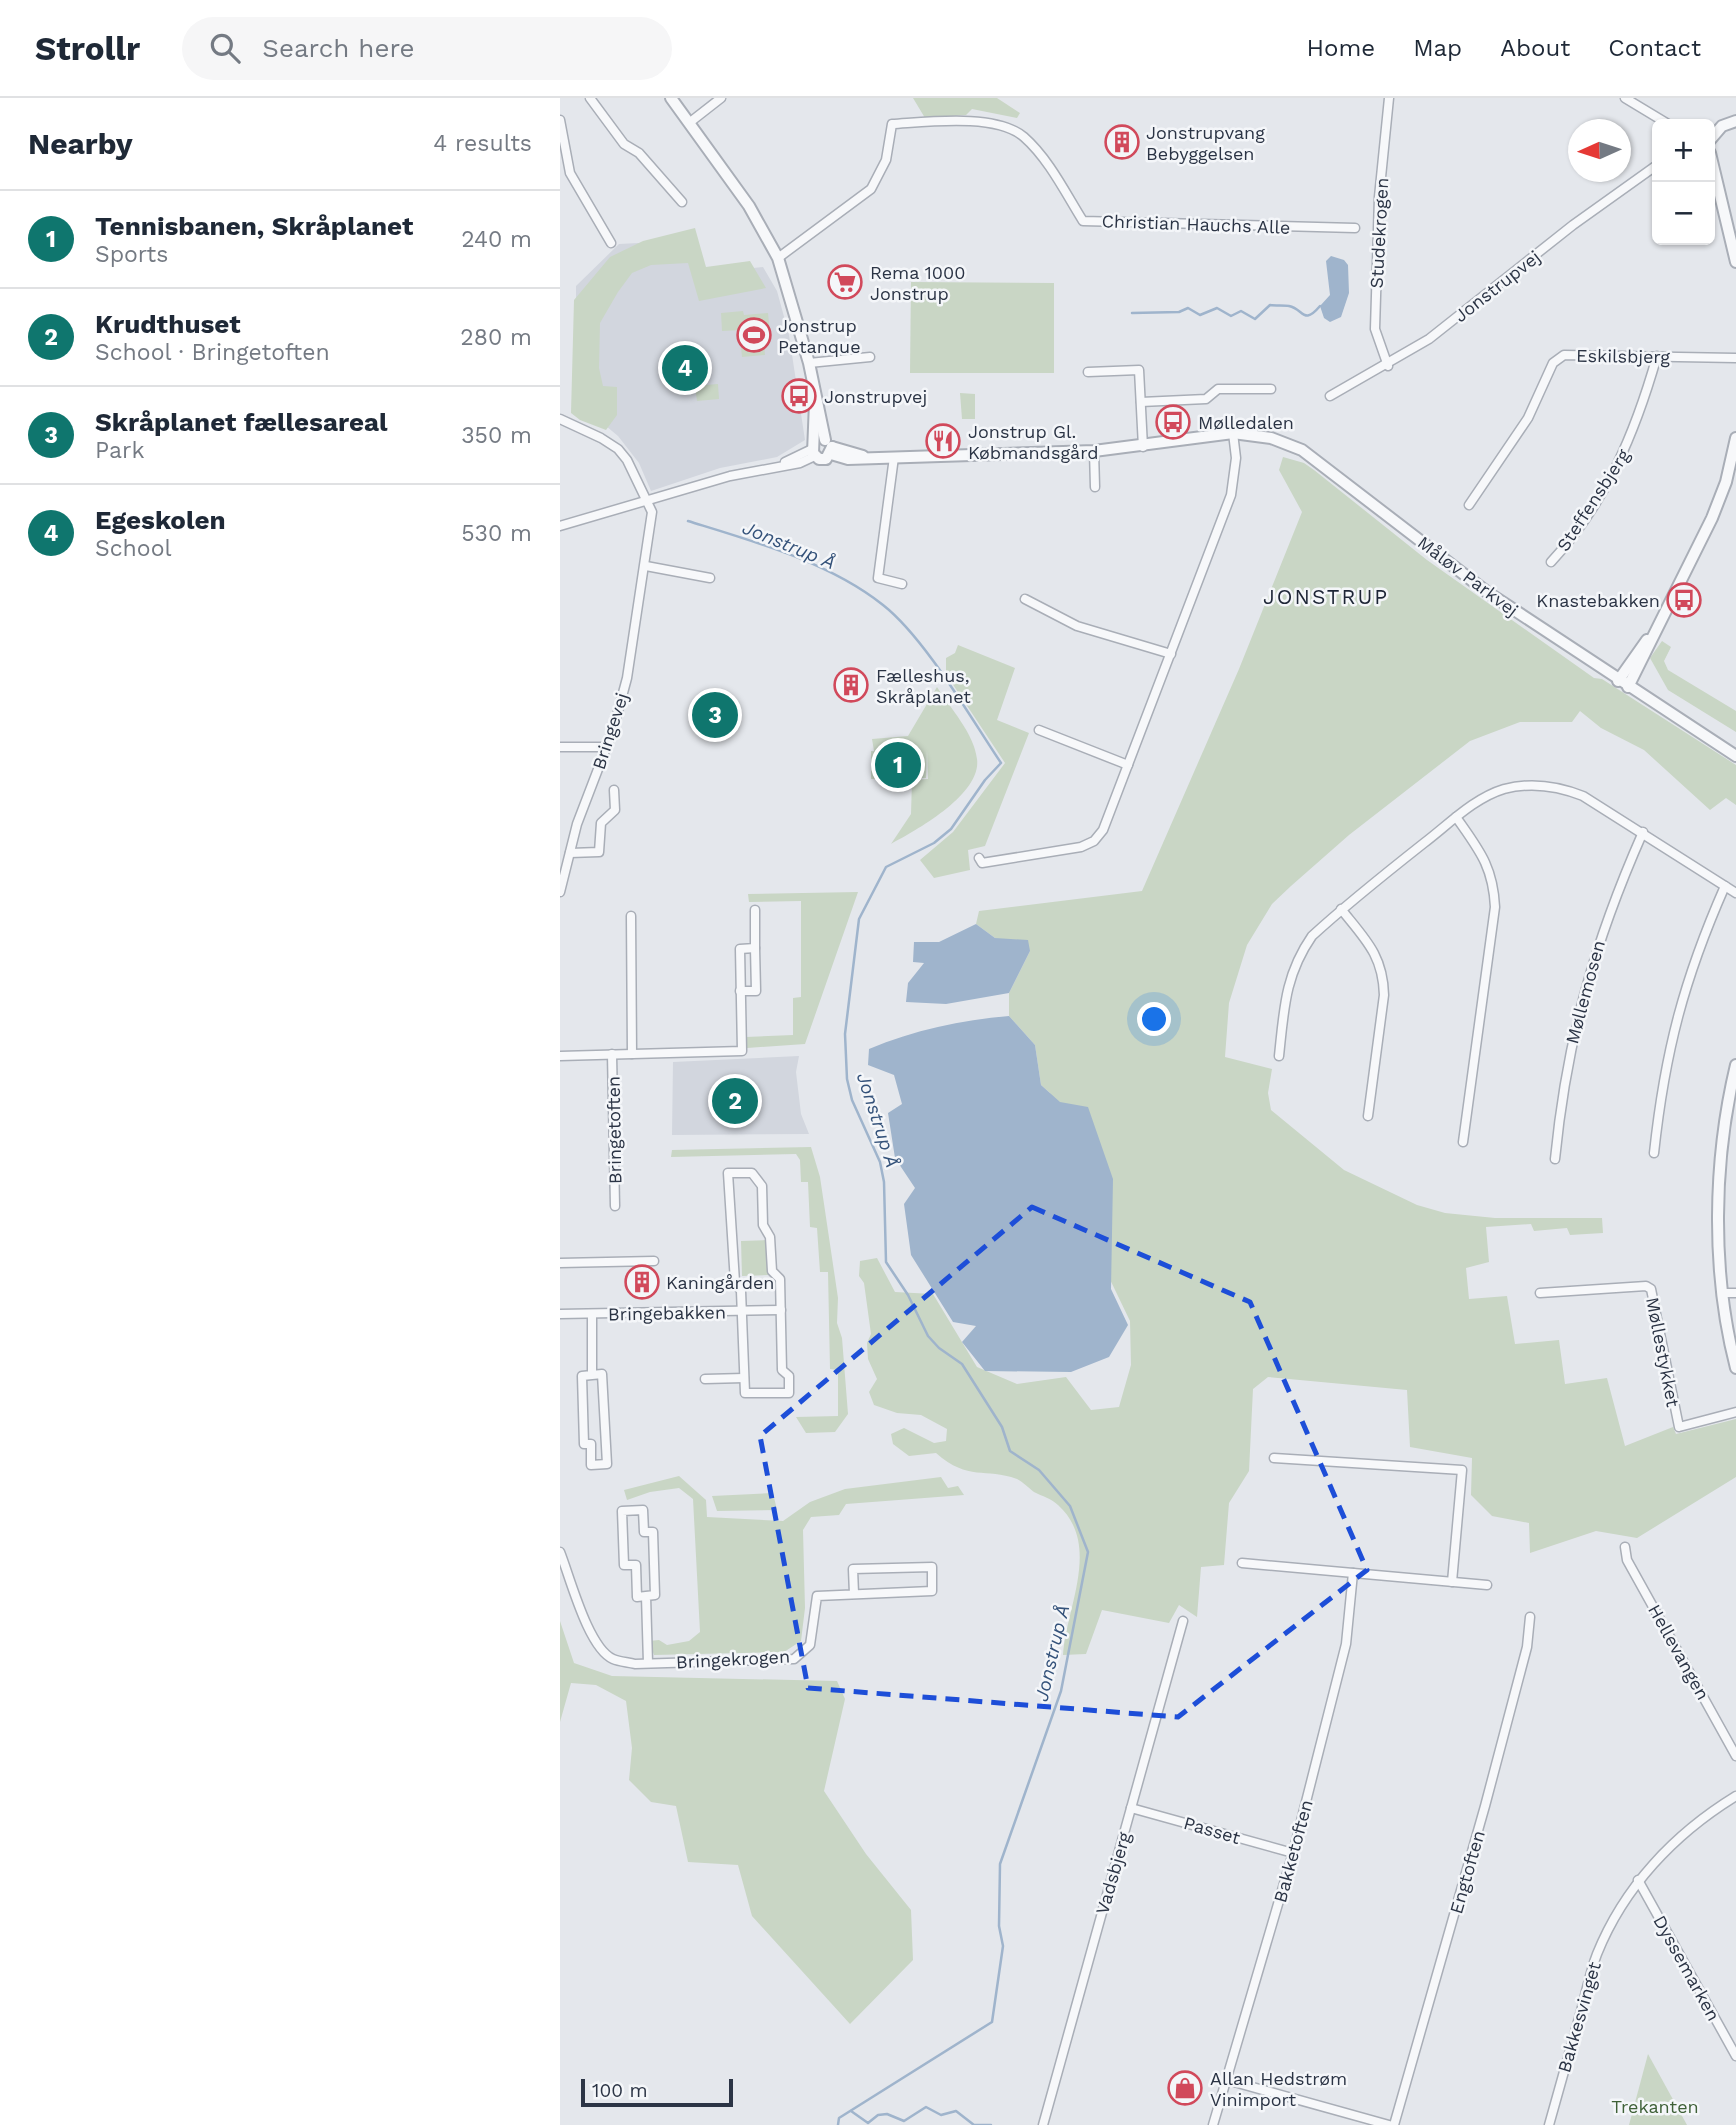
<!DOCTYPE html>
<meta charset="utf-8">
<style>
body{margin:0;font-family:"Work Sans",sans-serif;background:#f6f6f7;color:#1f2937}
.controls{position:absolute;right:21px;top:21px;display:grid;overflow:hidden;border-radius:10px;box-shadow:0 2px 5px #0004}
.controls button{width:63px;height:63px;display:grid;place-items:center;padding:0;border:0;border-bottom:2px solid #e0e1e3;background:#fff;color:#1f2937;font:35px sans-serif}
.compass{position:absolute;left:1008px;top:21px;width:63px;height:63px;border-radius:50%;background:#fff;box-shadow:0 2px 5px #0004;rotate:267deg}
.scale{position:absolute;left:21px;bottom:18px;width:152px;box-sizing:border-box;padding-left:7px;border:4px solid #2b3445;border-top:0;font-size:19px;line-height:24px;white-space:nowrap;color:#2b3445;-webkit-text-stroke:5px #f4f6f9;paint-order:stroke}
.you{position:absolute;left:595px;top:922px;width:24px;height:24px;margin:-18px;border:5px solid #fff;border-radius:50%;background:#1a73e8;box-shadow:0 0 0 10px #1a73e833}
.badge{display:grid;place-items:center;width:46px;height:46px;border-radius:50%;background:#0f766e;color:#fff;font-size:23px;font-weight:700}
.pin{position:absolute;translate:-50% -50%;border:4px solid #fff;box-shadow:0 2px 7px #0006}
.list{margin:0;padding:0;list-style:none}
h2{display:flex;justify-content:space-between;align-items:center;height:91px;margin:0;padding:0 28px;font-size:30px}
h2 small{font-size:23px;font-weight:400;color:#747a83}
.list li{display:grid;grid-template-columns:46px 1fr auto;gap:21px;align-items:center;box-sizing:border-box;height:98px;padding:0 28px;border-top:2px solid #e0e1e3}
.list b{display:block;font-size:26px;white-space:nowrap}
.list p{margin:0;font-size:23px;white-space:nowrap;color:#747a83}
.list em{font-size:23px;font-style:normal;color:#747a83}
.icon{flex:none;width:38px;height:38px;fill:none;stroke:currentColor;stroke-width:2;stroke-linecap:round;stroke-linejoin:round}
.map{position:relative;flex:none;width:1176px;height:2027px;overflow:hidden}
header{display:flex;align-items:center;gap:42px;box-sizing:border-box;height:98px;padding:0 35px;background:#fff;border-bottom:2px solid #e0e1e3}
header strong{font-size:33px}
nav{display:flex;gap:38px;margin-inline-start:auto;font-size:24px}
.search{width:490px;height:63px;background:#f6f6f7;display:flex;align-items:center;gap:18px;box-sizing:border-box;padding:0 24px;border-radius:38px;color:#747a83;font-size:26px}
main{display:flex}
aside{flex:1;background:#fff}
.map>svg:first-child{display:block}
.built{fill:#d2d6de}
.green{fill:#c9d6c5}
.water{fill:#9fb4cc}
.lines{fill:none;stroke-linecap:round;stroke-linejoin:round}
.stream{stroke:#9fb4cc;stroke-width:2.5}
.minor-casing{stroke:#a9aeb7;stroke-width:11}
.tertiary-casing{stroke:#a9aeb7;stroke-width:14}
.minor{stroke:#f7f8fa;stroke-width:8}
.tertiary{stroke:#f7f8fa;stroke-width:10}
.marked{fill:none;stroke:#1d4ed8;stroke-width:5;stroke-dasharray:14 9;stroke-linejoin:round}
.labels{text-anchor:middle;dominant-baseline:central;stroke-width:5;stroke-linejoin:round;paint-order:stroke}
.poi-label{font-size:18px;fill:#2b3445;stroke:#f4f6f9;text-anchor:start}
.street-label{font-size:18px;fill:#2b3445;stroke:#f4f6f9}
.park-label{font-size:18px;fill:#3f6138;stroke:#f4f6f9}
.water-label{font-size:19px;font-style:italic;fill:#34527a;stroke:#f4f6f9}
.quarter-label{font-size:21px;letter-spacing:2px;fill:#1d2536;stroke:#f4f6f9}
</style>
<header>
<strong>Strollr</strong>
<div class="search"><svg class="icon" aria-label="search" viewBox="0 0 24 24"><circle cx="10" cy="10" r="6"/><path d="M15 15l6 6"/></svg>Search here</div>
<nav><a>Home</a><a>Map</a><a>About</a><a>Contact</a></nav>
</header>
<main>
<aside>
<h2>Nearby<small>4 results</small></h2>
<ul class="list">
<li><span class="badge">1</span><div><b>Tennisbanen, Skråplanet</b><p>Sports</p></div><em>240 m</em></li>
<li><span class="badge">2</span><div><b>Krudthuset</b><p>School · Bringetoften</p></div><em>280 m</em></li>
<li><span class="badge">3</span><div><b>Skråplanet fællesareal</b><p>Park</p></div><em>350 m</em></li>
<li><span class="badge">4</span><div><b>Egeskolen</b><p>School</p></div><em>530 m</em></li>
</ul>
</aside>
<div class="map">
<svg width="1176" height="2027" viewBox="0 0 1176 2027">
<rect width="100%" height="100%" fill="#e4e7ec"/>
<!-- built -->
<g class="built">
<polygon points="137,142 144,175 203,169 217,193 229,237 245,342 217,359 160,370 91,393 79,365 58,338 16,303 16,188 59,146"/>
<polygon points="239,958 236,974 241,1016 249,1036 112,1037 113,964"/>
</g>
<!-- green -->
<g class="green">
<polygon points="353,0 437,0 460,15 457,20 412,11 406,17 365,20"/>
<polygon points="135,130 146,169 190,163 206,190 139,203 128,165 91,167 72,175 58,194 40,225 39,270 43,288 57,289 57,317 46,332 20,322 11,315 14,202 50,159 83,143"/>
<polygon points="351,184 494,185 494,275 350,275"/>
<polygon points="183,213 184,217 208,215 210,235 203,236 205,257 182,259 180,239 185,238 184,232 162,233 161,215"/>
<polygon points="158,286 159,301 137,303 135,288"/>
<polygon points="400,295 415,296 415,321 402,321"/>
<path d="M723,359L744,365L754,372L867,462L1034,580L1042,581L1176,667V707L1166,700L1150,712L1084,652L1041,630L1020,613L1012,624H960L910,643L789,737L731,788L712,806L687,847L669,905L665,959L712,971L708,995L711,1012L784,1072L857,1107L885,1115L935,1120H1042L1043,1135L1010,1137L1007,1130L974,1133L971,1126L926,1129L929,1164L906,1170L909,1201L947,1198L955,1246L999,1242L1005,1286L1047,1280L1065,1348L1113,1329L1116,1336L1176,1321V1379L1077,1440L1036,1433L970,1455L969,1425L932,1418L911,1397L912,1360L850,1349L847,1292L708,1279L693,1291L689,1373L669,1405L664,1467L641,1469L637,1519L619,1507L609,1525L542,1512L526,1556L503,1557C506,1509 542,1447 498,1407C492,1401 482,1398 474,1394C469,1390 463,1384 457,1381C425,1369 409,1384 376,1355L349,1358L333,1346L331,1336L344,1330L374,1345L386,1343L387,1331L361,1317L337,1315L314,1307L309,1294L317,1281L308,1261L307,1245L311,1236L304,1185L299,1178L300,1163L317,1160L335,1194L373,1196L417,1269L457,1286L506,1279L531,1312L559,1309L571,1267L570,1223L544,1169L490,995L481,987L475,947L449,918V895L470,853L435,840L416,826L419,813L582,793L679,571L742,414L719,372Z"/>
<polygon points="1102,543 1111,549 1104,563 1108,572 1176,613 1176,634 1108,592 1090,560"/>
<polygon points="398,547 455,570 437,622 469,635 425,748 408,752 410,772 374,780 360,762 393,734 445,665 386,576 386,560 395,555"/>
<path d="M377,589C390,610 414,635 417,661C422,696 357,732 331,746L351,716L352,682L368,681L367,652L366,680L311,681V653H314L312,641L348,638Z"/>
<polygon points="142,610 167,610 168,638 142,638"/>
<polygon points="298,794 245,946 187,950 186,939 233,937 233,900 241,899 241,803 189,804 188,796"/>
<polygon points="251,1049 260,1079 278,1200 277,1225 282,1240 288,1316 275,1334 246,1335 236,1319 278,1318 278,1272 270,1271 268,1174 260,1174 257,1130 250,1129 248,1084 241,1084 240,1062 236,1056 111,1059 112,1052"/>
<polygon points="208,1142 208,1177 182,1178 181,1143"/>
<polygon points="119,1378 146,1402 147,1419 223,1423 250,1404 285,1391 381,1379 388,1390 398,1388 404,1397 286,1406 279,1417 251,1419 243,1432 245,1510 241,1543 224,1554 94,1557 89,1543 99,1542 107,1547 129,1543 140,1534 133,1401 119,1390 90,1394 67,1402 64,1392"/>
<polygon points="213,1395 217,1412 157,1413 152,1398"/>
<polygon points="0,1523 14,1565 52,1578 277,1583 285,1601 264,1693 306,1756 351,1812 353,1862 290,1926 192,1818 178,1767 128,1764 116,1708 91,1704 69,1682 72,1650 66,1603 36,1587 11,1585 0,1624"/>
<polygon points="1088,1956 1127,2027 1069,2027"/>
</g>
<!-- water -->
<g class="water">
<polygon points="771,158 784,162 788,167 789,195 781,219 770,224 764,220 760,208 770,197 766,163"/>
<polygon points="416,826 435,840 468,842 470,853 449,895 386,906 346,904 348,885 364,865 353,864 354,844 379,844"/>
<path d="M449,918L475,947L481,987L500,1004L528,1009L553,1081L551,1191L568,1227L549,1259L511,1274L425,1273L402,1244L416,1228L393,1224L351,1157L344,1106L355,1090L335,1060L328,1015L342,1006L334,977L308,967L309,951C354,932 401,922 449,918Z"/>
</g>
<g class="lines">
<!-- stream -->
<g class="stream">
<path d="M572,215L619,214L628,210L640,217L657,210L671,218L681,213L695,221L710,207C716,208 724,207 729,208C744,211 743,228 760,208"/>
<path d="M128,423C193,443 269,464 323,507C365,540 410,619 441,665L425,682L391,731L374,745L326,769L299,821L285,936L287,981L292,1002L320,1064L324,1084L326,1164L348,1197L368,1238L379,1250L402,1266L442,1329L450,1353L479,1372L510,1408L528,1454L501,1593L440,1766L439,1828L443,1848L432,1924L279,2020L278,2027"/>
<polyline points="291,2013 308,2025 318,2017 327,2016 344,2023 366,2009 381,2017 396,2013 414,2027 431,2027"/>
</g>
<defs>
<g id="minor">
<polyline points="30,0 64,46 79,55 122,104"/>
<polyline points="1065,0 1108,26"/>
<polyline points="0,22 10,75 51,145"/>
<polyline points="129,25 161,0"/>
<path d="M218,160L311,91L326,62L332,26C367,24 436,15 464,39C489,61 506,96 523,123L795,130"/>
<polyline points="249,265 310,259"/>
<polyline points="828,268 815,231 819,99 829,0"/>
<polyline points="528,274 579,272 583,349"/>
<polyline points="770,298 869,241 1013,127 1097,67"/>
<polyline points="581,304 646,301 658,291 711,291"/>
<polyline points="0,321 41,340 58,351 67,362 92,414 67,580 53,632 17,726 0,794"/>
<polyline points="534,353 535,389"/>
<polyline points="334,359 318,480 342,486"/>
<polyline points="225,364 252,351"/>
<polyline points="909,407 968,320 993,265 1004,257 1176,260"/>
<polyline points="0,428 170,378 240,365 255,358"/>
<path d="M991,464C1046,405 1075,335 1097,258"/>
<polyline points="86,468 150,480"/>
<polyline points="465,501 517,528 611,556"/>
<polyline points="479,632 568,667"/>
<polyline points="0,649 47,649"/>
<path d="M896,719C919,752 933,768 935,809L903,1044"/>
<polyline points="10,755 39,754 41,725 55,712 54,692"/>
<polyline points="419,760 422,765 521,749 534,743 543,732 671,397 676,360 673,335"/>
<path d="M781,811C805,841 823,857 824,897L808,1018"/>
<polyline points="71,818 72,956"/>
<polyline points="180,893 196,893 195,850"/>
<polyline points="52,956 55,1108"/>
<polyline points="0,958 182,953 180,851 195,850 195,812"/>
<path d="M719,958C724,911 725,877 752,838C788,805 826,775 864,745C889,726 914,700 944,691C971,684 998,688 1023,698L1176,795"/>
<path d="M1094,1055C1105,953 1124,881 1165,788"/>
<path d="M995,1061C1007,940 1034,845 1083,734"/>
<polygon points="168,1075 192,1075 202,1088 203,1127 210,1139 212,1173 220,1181 222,1272 229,1278 229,1295 185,1295 181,1193 175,1184"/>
<polyline points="0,1165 94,1163"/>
<polyline points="980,1195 1086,1188 1091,1191 1119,1329 1176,1314"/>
<polyline points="1163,1195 1176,1195"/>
<polyline points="0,1216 221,1212"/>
<polyline points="32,1216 32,1277 22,1278 24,1346 31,1346 31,1367 47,1366 42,1276 32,1277"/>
<polyline points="145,1281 184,1280"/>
<polyline points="714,1360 902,1372 892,1484"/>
<polyline points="1065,1449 1067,1462 1176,1658"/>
<path d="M0,1454C10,1479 28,1550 53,1561C60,1564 68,1564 75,1566L234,1561L250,1547L257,1498L372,1493V1469L293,1471L294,1496"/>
<polyline points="682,1465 927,1487"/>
<polyline points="86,1498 77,1499 76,1467 64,1467 62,1413 83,1412 84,1434 93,1434 95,1497 86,1498 88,1565"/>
<polyline points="571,1710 733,1755"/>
<polyline points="1078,1782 1176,1958"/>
<polyline points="667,1982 829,2027"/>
<polyline points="483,2027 623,1523"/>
<polyline points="653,2027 733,1755 786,1546 793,1475"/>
<polyline points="834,2027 925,1708 967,1549 970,1519"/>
<path d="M989,2027C1000,1989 1010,1951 1021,1913C1026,1895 1030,1874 1037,1856C1064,1789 1114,1736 1176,1698"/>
</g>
<g id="tertiary">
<polyline points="111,0 189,108 218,160 249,265 265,342"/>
<polyline points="1150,42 1162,28 1176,23"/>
<polyline points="1150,55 1176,164"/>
<polyline points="255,304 253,355 259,361 266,361 272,349"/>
<polyline points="272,349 303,358"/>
<polyline points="271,356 288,361 534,353 673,335 711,340 742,352 927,494 1176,658"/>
<polyline points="1058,583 1087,542"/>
<polyline points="1068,589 1152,420 1166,384 1176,340"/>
<path d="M1176,967C1153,1063 1151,1174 1176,1270"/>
</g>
</defs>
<!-- minor casing -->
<use href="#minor" class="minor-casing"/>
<!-- tertiary casing -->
<use href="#tertiary" class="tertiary-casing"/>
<!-- minor -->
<use href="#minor" class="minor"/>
<!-- tertiary -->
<use href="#tertiary" class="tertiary"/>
</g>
<!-- marked area -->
<path class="marked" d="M472,1109L690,1204L807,1472L618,1619L248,1590L200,1338Z"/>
<!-- icons -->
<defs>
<symbol id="building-ring" viewBox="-11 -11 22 22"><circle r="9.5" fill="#f4f6f9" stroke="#d1495b" stroke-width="1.5"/><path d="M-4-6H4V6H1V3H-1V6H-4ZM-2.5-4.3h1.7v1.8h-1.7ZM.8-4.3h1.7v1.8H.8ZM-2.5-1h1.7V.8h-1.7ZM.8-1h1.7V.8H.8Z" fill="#d1495b"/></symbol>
<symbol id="supermarket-ring" viewBox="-11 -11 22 22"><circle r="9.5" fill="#f4f6f9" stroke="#d1495b" stroke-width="1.5"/><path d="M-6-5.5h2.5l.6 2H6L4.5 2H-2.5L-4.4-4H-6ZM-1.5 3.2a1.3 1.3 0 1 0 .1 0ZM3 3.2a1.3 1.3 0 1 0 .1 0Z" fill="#d1495b"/></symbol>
<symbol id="stadium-ring" viewBox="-11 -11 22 22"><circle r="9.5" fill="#f4f6f9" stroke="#d1495b" stroke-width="1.5"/><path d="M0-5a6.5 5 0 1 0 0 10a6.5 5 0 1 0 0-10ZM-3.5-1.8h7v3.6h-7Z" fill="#d1495b"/></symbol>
<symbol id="bus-ring" viewBox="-11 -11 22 22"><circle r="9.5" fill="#f4f6f9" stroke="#d1495b" stroke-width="1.5"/><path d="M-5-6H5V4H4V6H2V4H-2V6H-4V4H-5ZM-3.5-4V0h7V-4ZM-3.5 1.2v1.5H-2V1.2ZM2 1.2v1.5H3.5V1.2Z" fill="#d1495b"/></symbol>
<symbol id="restaurant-ring" viewBox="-11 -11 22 22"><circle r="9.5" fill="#f4f6f9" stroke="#d1495b" stroke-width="1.5"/><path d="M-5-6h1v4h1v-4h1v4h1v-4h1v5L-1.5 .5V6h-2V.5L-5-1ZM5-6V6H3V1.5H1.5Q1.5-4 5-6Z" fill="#d1495b"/></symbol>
<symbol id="shop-ring" viewBox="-11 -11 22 22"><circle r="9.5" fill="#f4f6f9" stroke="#d1495b" stroke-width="1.5"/><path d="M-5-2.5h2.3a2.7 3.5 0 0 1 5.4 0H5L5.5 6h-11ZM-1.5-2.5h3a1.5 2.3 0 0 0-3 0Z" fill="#d1495b"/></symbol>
</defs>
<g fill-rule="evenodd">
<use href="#building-ring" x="543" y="25" width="38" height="38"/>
<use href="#supermarket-ring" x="266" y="165" width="38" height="38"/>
<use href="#stadium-ring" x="175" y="218" width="38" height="38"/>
<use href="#bus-ring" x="220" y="279" width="38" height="38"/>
<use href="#bus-ring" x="594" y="305" width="38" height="38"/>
<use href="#restaurant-ring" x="364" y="324" width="38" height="38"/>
<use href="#bus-ring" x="1105" y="483" width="38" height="38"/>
<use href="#building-ring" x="272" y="568" width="38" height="38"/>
<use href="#building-ring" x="63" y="1165" width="38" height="38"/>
<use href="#shop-ring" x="606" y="1971" width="38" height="38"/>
</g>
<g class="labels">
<!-- poi labels -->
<g class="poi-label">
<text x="586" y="34">Jonstrupvang<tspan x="586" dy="21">Bebyggelsen</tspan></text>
<text x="310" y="174">Rema 1000<tspan x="310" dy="21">Jonstrup</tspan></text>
<text x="218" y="227">Jonstrup<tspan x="218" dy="21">Petanque</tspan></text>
<text x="264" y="298">Jonstrupvej</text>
<text x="638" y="324">Mølledalen</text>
<text x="408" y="333">Jonstrup Gl.<tspan x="408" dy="21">Købmandsgård</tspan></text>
<text x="1100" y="502" text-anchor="end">Knastebakken</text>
<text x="316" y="577">Fælleshus,<tspan x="316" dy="21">Skråplanet</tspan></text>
<text x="106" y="1184">Kaningården</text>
<text x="650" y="1980">Allan Hedstrøm<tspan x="650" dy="21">Vinimport</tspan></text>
</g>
<!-- street labels -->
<g class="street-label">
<text transform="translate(636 126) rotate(2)">Christian Hauchs Alle</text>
<text transform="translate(819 135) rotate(-87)">Studekrogen</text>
<text transform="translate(937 188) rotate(-38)">Jonstrupvej</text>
<text transform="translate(1063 258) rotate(1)">Eskilsbjerg</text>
<text transform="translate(1033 402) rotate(-57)">Steffensbjerg</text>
<text transform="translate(908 478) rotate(37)">Måløv Parkvej</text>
<text transform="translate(50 633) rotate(-72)">Bringevej</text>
<text transform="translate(1025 894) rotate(-75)">Møllemosen</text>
<text transform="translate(54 1032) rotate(-91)">Bringetoften</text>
<text transform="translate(107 1215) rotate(-1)">Bringebakken</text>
<text transform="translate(1103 1254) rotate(79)">Møllestykket</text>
<text transform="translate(1119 1554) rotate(61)">Hellevangen</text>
<text transform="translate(173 1561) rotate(-3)">Bringekrogen</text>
<text transform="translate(652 1732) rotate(16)">Passet</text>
<text transform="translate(733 1753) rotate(-75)">Bakketoften</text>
<text transform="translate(907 1774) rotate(-74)">Engtoften</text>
<text transform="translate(553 1775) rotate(-74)">Vadsbjerg</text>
<text transform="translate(1127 1870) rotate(61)">Dyssemarken</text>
<text transform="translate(1019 1919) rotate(-74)">Bakkesvinget</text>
</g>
<!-- park labels -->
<g class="park-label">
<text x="1095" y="2008">Trekanten</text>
</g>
<!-- water labels -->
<g class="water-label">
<text transform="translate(229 447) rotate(22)">Jonstrup Å</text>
<text transform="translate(318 1022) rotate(72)">Jonstrup Å</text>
<text transform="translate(492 1555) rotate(-77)">Jonstrup Å</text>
</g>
<!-- quarter labels -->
<g class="quarter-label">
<text x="766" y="498">JONSTRUP</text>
</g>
</g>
</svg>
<div class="controls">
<button>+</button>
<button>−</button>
</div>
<svg class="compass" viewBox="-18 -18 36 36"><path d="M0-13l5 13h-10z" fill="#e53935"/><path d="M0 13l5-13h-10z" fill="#747a83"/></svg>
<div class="scale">100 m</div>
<div class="you"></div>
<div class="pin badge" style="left:338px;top:667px">1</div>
<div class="pin badge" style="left:175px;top:1003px">2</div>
<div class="pin badge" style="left:155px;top:617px">3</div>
<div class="pin badge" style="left:125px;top:270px">4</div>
</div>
</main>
